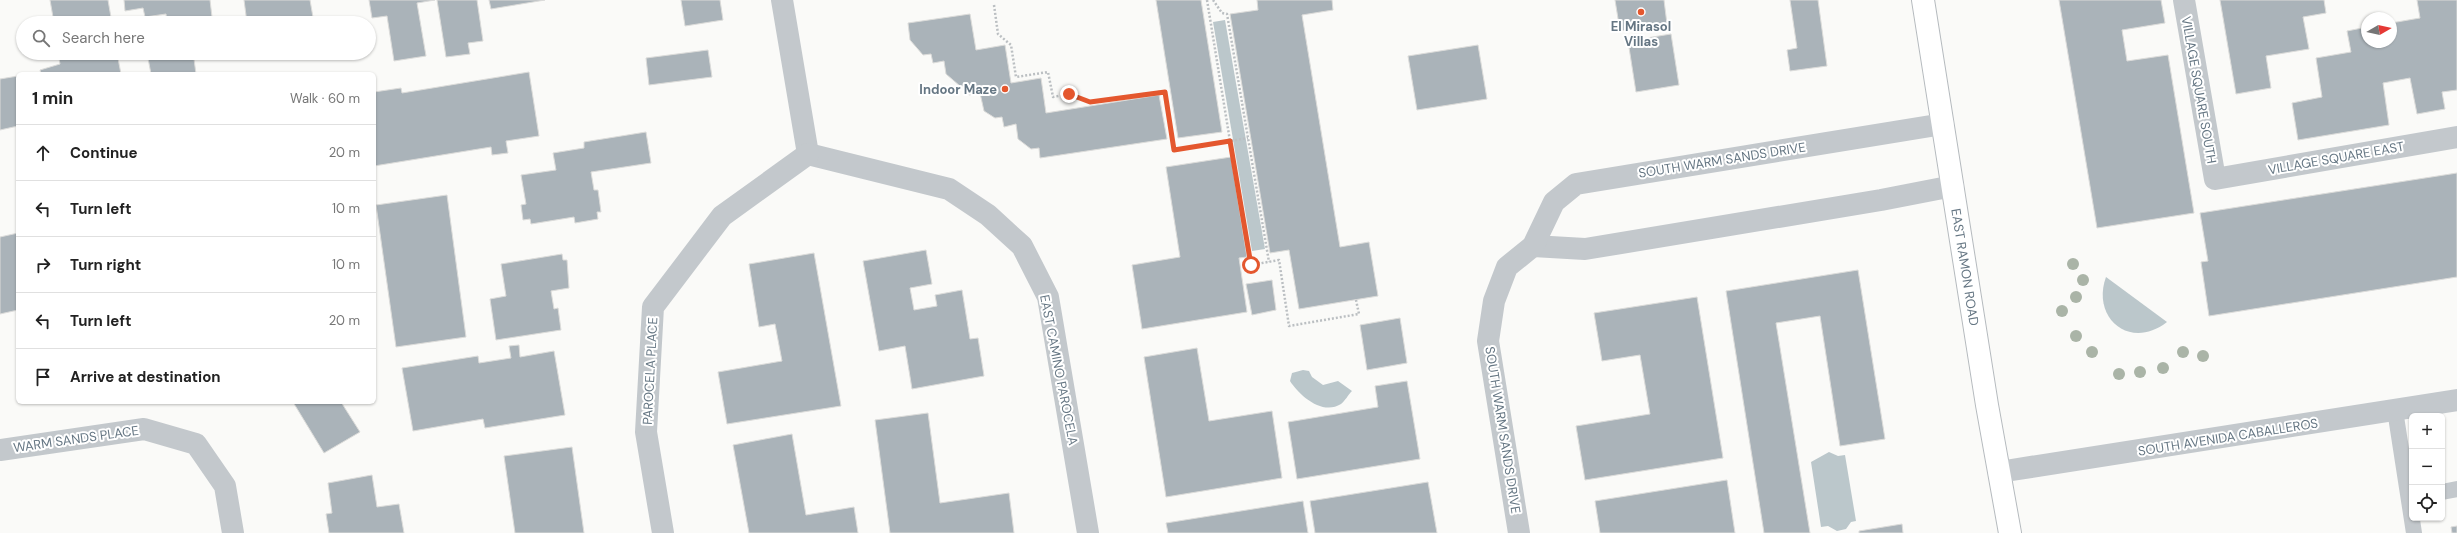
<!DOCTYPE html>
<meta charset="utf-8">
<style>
body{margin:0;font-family:"DM Sans",sans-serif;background:#f2f2f2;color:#222}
.controls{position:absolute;right:12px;bottom:12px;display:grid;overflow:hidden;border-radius:6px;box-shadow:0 1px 3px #0004}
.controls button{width:36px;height:36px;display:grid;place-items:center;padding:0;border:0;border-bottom:1px solid #e0e0e0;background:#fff;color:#222;font:20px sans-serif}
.compass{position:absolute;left:2361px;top:12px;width:36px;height:36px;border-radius:50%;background:#fff;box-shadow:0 1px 3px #0004;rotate:81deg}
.stop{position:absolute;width:12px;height:12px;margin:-9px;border:3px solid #e4572e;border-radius:50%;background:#fff}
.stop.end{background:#e4572e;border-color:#fff;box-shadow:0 1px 4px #0008}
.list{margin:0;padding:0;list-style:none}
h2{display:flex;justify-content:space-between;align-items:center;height:52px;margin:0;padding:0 16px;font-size:17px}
h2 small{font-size:13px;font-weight:400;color:#767676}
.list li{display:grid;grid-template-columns:26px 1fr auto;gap:12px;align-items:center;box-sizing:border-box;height:56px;padding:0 16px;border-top:1px solid #e0e0e0}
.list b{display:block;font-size:15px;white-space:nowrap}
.list em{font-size:13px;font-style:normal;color:#767676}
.icon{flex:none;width:22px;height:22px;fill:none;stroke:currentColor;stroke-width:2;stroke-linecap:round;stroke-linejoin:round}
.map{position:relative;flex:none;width:2457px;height:533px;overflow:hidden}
.search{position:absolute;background:#fff;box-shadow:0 1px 3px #0004;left:16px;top:16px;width:360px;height:44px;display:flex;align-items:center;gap:10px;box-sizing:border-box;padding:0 14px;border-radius:22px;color:#767676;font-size:15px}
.panel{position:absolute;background:#fff;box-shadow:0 1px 3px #0004;left:16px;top:72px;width:360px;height:332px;border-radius:6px}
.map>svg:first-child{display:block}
.water{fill:#bbc7cb}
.building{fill:#aab3b9;stroke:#dcdcda}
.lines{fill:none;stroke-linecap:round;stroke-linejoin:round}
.primary-casing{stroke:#b5babe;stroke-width:24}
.path{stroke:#bbbfc2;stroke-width:2.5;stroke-dasharray:2 2;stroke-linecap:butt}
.service{stroke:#c3c8cc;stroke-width:16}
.minor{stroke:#c3c8cc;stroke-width:22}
.tertiary{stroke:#c3c8cc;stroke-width:22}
.primary{stroke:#fff;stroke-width:22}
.tree{fill:#aab4a7}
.route{stroke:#e4572e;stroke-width:5}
.poi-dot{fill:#e4572e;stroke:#fff;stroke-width:1.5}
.labels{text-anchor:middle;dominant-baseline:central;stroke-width:4;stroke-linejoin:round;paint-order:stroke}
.poi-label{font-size:13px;font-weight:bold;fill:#657683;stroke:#fff}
.street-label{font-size:13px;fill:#657683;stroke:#fff}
</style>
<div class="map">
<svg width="2457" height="533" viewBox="0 0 2457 533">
<rect width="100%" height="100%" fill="#fafaf8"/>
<!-- water -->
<g class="water">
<polygon points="1225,20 1265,249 1252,251 1213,22"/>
<path d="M2106,277L2167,322C2130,351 2091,318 2106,277Z"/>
<path d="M1303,370L1309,371L1312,377L1323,385L1338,381L1352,391C1348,395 1345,401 1341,404C1322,416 1299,395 1290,381L1292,373Z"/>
<polygon points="1829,452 1838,456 1845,455 1856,521 1851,522 1846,529 1837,531 1828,526 1821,527 1811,462"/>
</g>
<!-- building -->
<g class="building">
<polygon points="50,0 108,0 112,23 54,23"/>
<polygon points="124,0 210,0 212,17 203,18 203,23 167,23 166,14 145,17 143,8 125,11"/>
<polygon points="244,0 310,0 314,23 247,23"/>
<polygon points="369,0 435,0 417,3 426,56 394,61 387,16 372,18"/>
<polygon points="437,0 477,0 483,41 468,43 470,54 446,57"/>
<polygon points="489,0 545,0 491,9"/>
<polygon points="681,0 720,0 723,20 685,26"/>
<polygon points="1156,0 1201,0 1222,132 1178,138"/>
<polygon points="1257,0 1332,0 1333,10 1302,15 1340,247 1369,242 1378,296 1299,309 1289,250 1270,253 1230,14 1258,10"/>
<polygon points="1615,0 1664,0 1667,24 1620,31"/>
<polygon points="1790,0 1818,0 1827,66 1790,71 1787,50 1797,48"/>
<polygon points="2059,0 2161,0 2165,23 2122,30 2127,61 2168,55 2194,213 2097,228"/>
<polygon points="2220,0 2324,0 2326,13 2303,17 2309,49 2266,56 2271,88 2236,94"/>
<polygon points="2417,0 2457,0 2457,90 2442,92 2445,109 2417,114 2410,78 2383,83 2389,125 2298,140 2292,103 2322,97 2316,58 2351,52 2347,31 2367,27 2367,42 2391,42 2391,23 2420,18"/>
<polygon points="970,14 976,50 1005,45 1011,83 1041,78 1046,113 1159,95 1167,139 1040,158 1039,148 1031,149 1018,139 1016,124 1004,127 1002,117 995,118 984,111 980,93 969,95 968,86 960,86 946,74 944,61 933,63 931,54 923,55 910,40 908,23"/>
<polygon points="1671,34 1679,85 1636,92 1628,41"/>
<polygon points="1478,45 1487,99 1417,110 1408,56"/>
<polygon points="708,50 712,77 649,85 646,58"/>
<polygon points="58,53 117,53 121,74 41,74 40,70 60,64"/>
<polygon points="147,53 208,53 209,56 194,59 196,74 151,74"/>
<polygon points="529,72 539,136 506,141 508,153 492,155 491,147 374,166 374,92 401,88 402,93"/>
<polygon points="18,76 18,126 0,130 0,79"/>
<polygon points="646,132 651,163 591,172 594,190 598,190 601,212 597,212 598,219 575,223 574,217 531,224 530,219 523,220 521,205 526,204 521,175 556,170 553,153 584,148 584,142"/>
<polygon points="1231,157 1247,257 1239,258 1247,312 1142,329 1132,265 1180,257 1166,167"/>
<polygon points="2457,173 2457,277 2209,316 2201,262 2208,261 2200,213"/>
<polygon points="447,195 466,337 396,347 376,205"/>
<polygon points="18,233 18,310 0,314 0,237"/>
<polygon points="926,250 932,284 910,288 914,310 937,306 935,295 962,290 970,339 978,338 984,376 912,389 905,346 879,351 863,261"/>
<polygon points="814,253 841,406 727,424 718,372 782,361 775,324 759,327 749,264"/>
<polygon points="562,254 563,260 567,260 569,288 551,291 554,309 558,308 561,330 496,340 490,299 506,296 501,264"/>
<polygon points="1858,270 1885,439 1840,446 1820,316 1776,323 1810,533 1764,533 1726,291"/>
<polygon points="1272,280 1276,310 1252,315 1246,284"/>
<polygon points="1697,297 1723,458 1585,480 1576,426 1650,414 1640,355 1602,361 1594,313"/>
<polygon points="1400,318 1407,363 1367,370 1360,325"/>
<polygon points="519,345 520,357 554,351 565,415 485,428 483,419 413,431 402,368 478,356 479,363 511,358 509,346"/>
<polygon points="1197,348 1209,421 1272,411 1282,478 1166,497 1144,357"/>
<polygon points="1407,381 1420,459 1297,479 1288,422 1378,407 1375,386"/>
<polygon points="293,402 341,402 360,432 324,453"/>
<polygon points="928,413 940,503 1009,493 1014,533 890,533 875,420"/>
<polygon points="792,434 806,515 854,507 858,533 749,533 733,445"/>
<polygon points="572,447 584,533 515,533 504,456"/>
<polygon points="372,475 377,507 399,504 404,533 329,533 326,514 332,513 328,483"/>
<polygon points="1727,480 1735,533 1600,533 1595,501"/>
<polygon points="1428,482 1437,533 1315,533 1310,501"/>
<polygon points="1303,501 1308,533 1168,533 1166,523"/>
<polygon points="1902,524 1903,533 1859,533 1859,531"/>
<polygon points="2457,526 2457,533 2452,533 2451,527"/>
</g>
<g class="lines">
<defs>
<polyline id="primary" points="1923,0 1987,405 2010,533"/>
</defs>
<!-- primary casing -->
<use href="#primary" class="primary-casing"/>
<!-- path -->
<g class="path">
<polyline points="1207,0 1230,141 1248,138"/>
<polyline points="1213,0 1222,13 1227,14 1269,262"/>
<polyline points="994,5 998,34 1011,45 1016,77 1048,72 1053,97 1069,94 1090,102 1165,91 1174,150 1230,141 1251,265 1279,260 1289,326 1359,314 1356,300"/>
</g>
<!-- service -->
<g class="service">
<polyline points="2395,410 2414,533"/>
<polyline points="2442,492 2457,489"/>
</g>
<!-- minor -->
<g class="minor">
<polyline points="782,0 808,154"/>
<polyline points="2184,0 2215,179 2457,137"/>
<polyline points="808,154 949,189 988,215 1022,246 1048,297 1088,533"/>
<polyline points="1533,246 1585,249 1881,200 1953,186"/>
<polyline points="0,450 144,429 196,444 225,486 233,533"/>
<polyline points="663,533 646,432 653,307 722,216 808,154"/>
<polyline points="1519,533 1488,341 1494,301 1507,267 1533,246 1554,202 1576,184 1943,124"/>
</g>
<!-- tertiary -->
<polyline class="tertiary" points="1999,472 2457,400"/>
<!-- primary -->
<use href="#primary" class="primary"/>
</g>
<!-- trees -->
<g class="tree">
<circle cx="2073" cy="264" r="6"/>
<circle cx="2083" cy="280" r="6"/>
<circle cx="2076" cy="297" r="6"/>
<circle cx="2062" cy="311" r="6"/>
<circle cx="2076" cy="336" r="6"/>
<circle cx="2092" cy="352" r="6"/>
<circle cx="2183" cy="352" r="6"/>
<circle cx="2203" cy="356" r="6"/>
<circle cx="2163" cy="368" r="6"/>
<circle cx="2140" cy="372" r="6"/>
<circle cx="2119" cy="374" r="6"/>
</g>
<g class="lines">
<!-- route -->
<polyline class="route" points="1069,94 1090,102 1165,92 1174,150 1230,141 1251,265"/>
</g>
<!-- markers -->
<g class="poi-dot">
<circle cx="1641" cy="12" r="4"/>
<circle cx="1005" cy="89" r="4"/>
</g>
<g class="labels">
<!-- poi labels -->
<g class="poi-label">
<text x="1641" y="26">El Mirasol<tspan x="1641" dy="15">Villas</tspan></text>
<text x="997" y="89" text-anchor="end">Indoor Maze</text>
</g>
<!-- street labels -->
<g class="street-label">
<text transform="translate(2199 90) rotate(80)">VILLAGE SQUARE SOUTH</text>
<text transform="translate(2336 158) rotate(-10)">VILLAGE SQUARE EAST</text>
<text transform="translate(1722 160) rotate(-9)">SOUTH WARM SANDS DRIVE</text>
<text transform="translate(1965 267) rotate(81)">EAST RAMON ROAD</text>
<text transform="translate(1059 370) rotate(79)">EAST CAMINO PAROCELA</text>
<text transform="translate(650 371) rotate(-87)">PAROCELA PLACE</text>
<text transform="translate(1503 430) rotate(81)">SOUTH WARM SANDS DRIVE</text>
<text transform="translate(2228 437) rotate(-9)">SOUTH AVENIDA CABALLEROS</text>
<text transform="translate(76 439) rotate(-8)">WARM SANDS PLACE</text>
</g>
</g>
</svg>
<div class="controls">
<button>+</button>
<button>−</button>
<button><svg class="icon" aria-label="locate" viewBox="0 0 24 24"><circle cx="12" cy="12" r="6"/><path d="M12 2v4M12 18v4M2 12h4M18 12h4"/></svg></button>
</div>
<svg class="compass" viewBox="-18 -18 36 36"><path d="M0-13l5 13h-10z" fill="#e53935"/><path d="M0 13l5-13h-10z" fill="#767676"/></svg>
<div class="stop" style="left:1251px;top:265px"></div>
<div class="stop end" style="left:1069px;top:94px"></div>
<div class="search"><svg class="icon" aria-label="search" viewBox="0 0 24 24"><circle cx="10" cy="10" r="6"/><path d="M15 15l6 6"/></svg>Search here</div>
<section class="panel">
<h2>1 min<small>Walk · 60 m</small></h2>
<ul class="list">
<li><svg class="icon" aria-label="ahead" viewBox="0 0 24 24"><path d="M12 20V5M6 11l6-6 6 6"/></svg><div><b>Continue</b></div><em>20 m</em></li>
<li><svg class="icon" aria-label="left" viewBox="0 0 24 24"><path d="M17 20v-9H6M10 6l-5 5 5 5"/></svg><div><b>Turn left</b></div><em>10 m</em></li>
<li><svg class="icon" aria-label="right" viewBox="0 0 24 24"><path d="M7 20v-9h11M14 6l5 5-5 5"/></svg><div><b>Turn right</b></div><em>10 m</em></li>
<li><svg class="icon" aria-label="left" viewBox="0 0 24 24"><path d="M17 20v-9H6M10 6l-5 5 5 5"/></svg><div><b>Turn left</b></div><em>20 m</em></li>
<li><svg class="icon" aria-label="arrive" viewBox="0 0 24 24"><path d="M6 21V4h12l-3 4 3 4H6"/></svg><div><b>Arrive at destination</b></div></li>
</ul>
</section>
</div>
